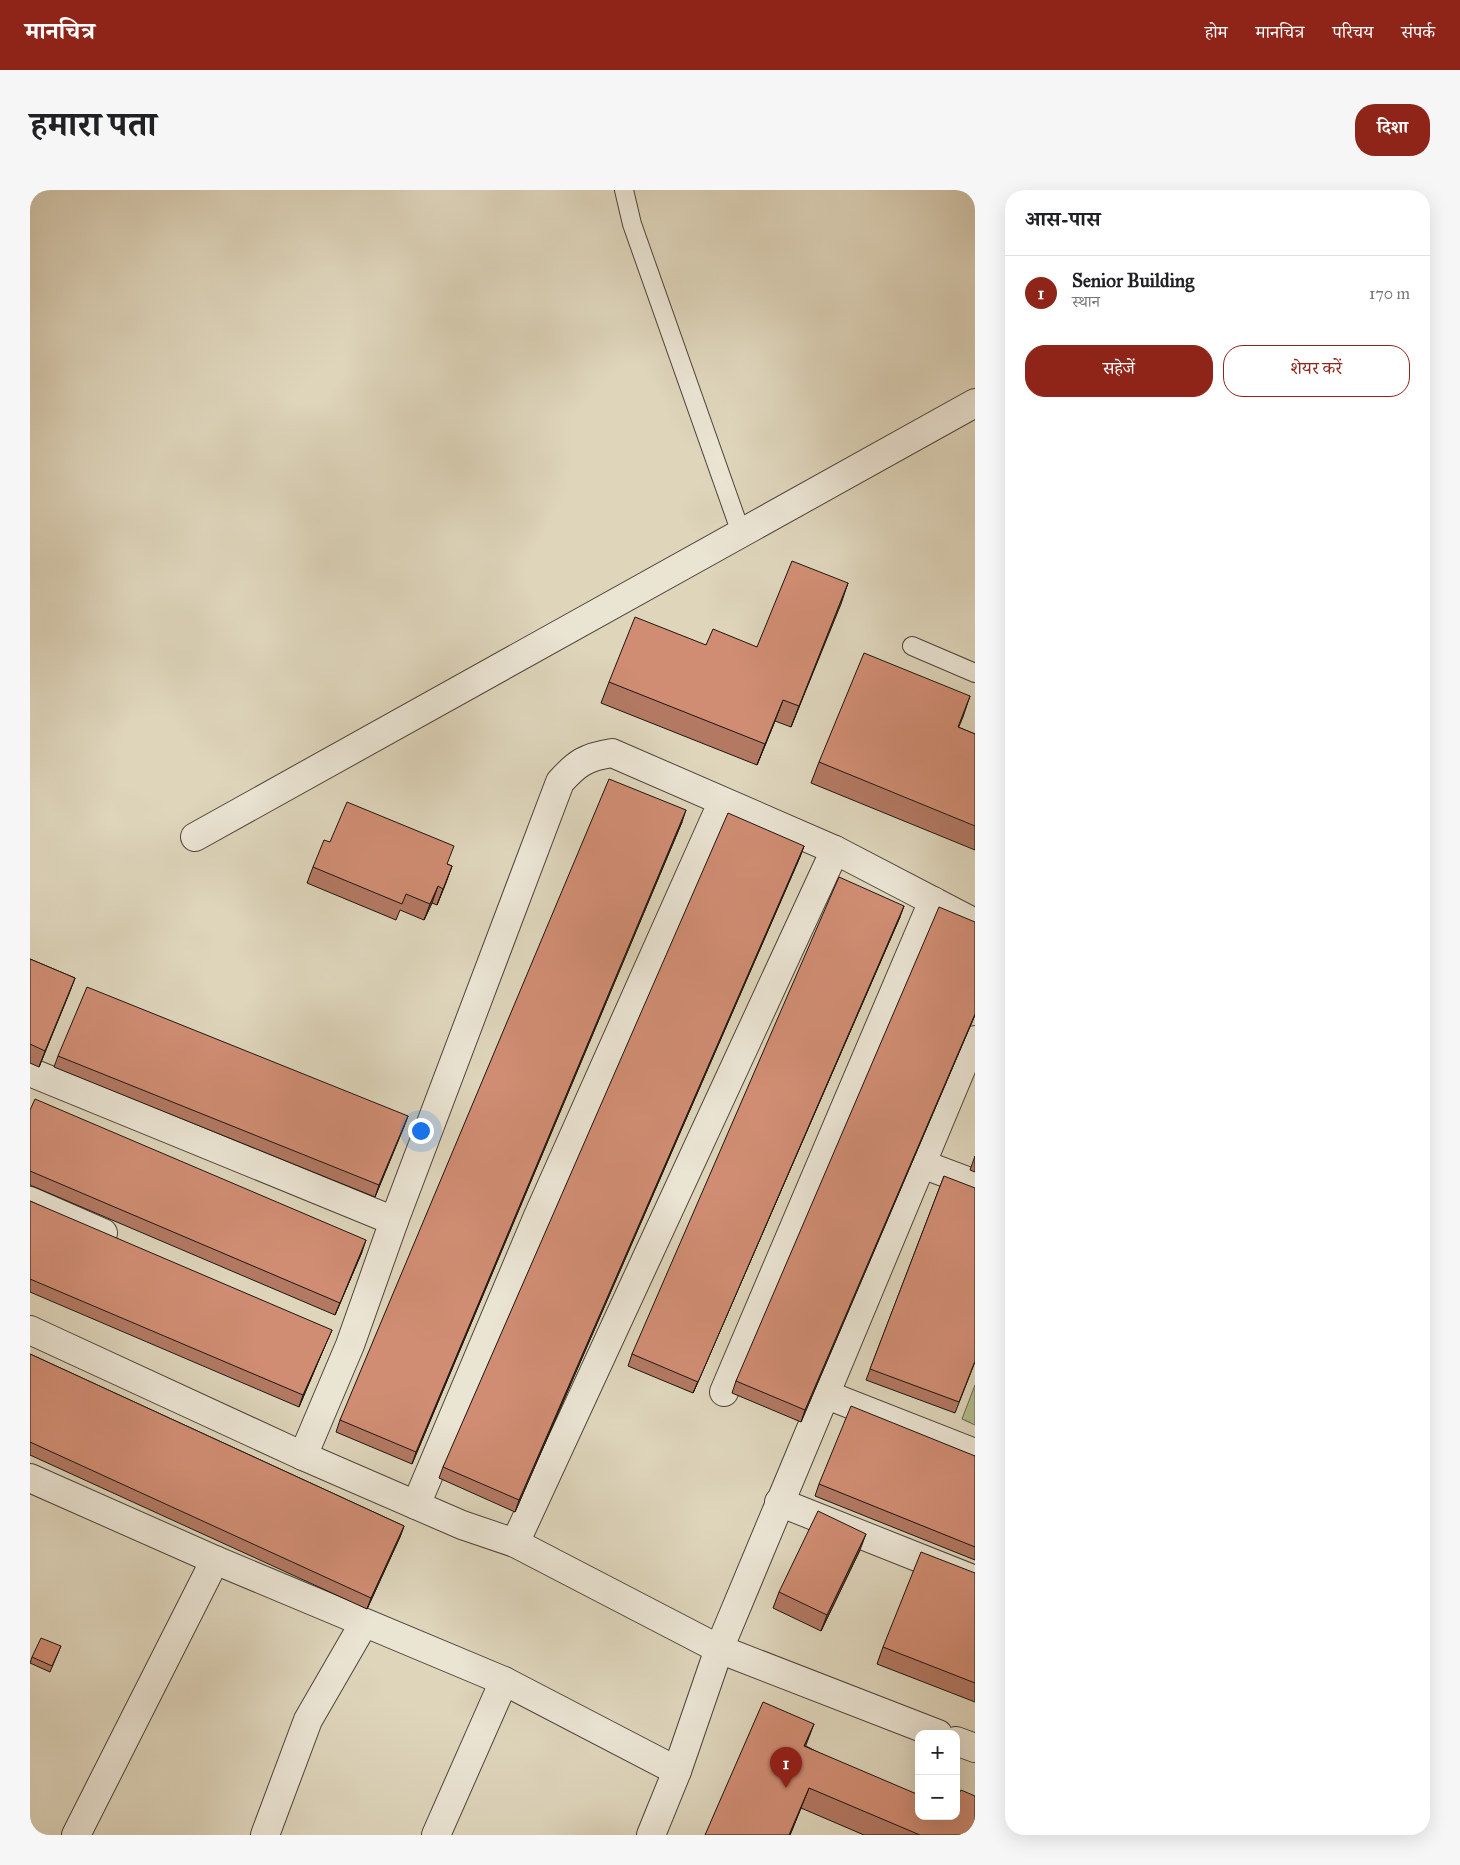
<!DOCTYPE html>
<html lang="hi">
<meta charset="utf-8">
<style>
body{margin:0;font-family:"IM FELL Great Primer","Noto Serif Devanagari",serif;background:#f6f6f6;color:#202124}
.controls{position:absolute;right:15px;bottom:15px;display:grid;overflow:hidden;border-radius:10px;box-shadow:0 5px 20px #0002}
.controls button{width:45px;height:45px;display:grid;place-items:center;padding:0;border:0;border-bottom:1px solid #e0e0e0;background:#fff;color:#202124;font:25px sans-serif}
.you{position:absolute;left:390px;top:940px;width:18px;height:18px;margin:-12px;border:4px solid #fff;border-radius:50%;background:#1a73e8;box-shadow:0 0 0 8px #1a73e833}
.badge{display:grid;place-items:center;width:32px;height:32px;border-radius:50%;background:#8f2418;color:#fff;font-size:16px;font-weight:700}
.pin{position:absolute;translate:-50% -41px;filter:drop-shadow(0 1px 2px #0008)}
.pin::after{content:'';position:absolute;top:26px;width:18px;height:15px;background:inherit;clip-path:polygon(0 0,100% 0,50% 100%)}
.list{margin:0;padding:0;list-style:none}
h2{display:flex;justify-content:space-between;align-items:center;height:65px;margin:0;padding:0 20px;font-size:21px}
h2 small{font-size:16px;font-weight:400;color:#757577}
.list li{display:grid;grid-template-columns:32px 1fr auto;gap:15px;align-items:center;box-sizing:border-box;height:75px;padding:0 20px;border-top:1px solid #e0e0e0}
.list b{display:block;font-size:19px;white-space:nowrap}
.list p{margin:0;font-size:16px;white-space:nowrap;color:#757577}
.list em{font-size:16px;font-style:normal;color:#757577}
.actions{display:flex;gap:10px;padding:15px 20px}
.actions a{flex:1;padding:11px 0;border:1px solid #8f2418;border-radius:20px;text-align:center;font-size:18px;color:#8f2418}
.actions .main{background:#8f2418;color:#fff}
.map{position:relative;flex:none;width:945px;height:1645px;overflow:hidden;border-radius:20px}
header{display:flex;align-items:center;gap:30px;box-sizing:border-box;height:70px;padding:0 25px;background:#8f2418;color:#fff}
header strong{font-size:24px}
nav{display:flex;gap:28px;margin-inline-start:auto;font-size:18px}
.intro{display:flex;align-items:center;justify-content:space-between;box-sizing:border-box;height:120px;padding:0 30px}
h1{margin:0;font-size:35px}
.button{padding:12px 22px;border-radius:20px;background:#8f2418;color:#fff;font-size:18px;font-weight:700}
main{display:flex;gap:30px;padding:0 30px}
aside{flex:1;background:#fff;border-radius:20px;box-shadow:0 5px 20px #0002}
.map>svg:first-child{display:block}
.grass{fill:url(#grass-tufts);stroke:#68684f}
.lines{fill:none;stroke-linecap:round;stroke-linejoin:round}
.lane-casing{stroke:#4e443a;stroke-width:20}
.street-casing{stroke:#4e443a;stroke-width:30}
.lane{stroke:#eae4d3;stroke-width:18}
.street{stroke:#eae4d3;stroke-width:28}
.wall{fill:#b37963;stroke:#1e140f}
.shaded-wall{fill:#926350;stroke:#1e140f}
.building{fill:#d08d73;stroke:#1e140f}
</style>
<header>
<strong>मानचित्र</strong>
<nav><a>होम</a><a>मानचित्र</a><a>परिचय</a><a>संपर्क</a></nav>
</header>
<div class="intro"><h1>हमारा पता</h1><a class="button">दिशा</a></div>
<main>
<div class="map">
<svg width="945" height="1645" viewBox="0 0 945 1645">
<defs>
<pattern id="grass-tufts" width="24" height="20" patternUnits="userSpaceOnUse" patternTransform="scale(1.25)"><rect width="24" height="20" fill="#b3bd8f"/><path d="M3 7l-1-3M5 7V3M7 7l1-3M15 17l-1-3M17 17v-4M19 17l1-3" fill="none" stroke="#9aa27a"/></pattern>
</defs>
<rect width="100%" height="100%" fill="#ded5bb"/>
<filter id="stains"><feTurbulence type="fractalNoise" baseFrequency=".004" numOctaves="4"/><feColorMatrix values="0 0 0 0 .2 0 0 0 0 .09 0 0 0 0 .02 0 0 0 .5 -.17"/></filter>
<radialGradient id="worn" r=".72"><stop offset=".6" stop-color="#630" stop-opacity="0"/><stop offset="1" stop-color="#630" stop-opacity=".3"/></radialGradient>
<!-- grass -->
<polygon class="grass" points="945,1195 945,1235 932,1229"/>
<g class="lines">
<defs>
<g id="lane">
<polyline points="594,0 602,34 711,343"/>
<polyline points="882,456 945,483"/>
</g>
<g id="street">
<polyline points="165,647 945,213"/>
<polyline points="0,882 364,1031"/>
<polyline points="892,974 945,994"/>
<polyline points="0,1011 73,1043"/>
<polyline points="0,1140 273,1266 432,1335 485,1353 689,1459 908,1544"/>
<polyline points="694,1202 903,711"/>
<polyline points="797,1205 945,1263"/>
<path d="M273,1266L320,1155L364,1031L530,592C547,573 556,567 582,563L805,660L945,733"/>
<polyline points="0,1288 185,1370 474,1491 647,1581"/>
<polyline points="749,1312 945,1390"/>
<polyline points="386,1315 508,1026 692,613"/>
<polyline points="485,1353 805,660"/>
<polyline points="926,1551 945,1558"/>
<polyline points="46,1645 185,1370"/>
<polyline points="235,1645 278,1530 334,1433"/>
<polyline points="406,1645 474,1491"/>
<polyline points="621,1645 647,1581 689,1459 934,872 945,850"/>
</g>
</defs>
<!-- lane casing -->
<use href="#lane" class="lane-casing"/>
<!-- street casing -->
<use href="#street" class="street-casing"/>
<!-- lane -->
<use href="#lane" class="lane"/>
<!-- street -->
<use href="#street" class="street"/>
</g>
<!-- wall -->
<g class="wall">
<polygon points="818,393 761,537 745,531 727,575 571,513 579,492 676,455 727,457"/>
<polygon points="940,506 928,537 945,544 945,660 781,593 789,572"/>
<polygon points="652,632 382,1274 306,1242 310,1230"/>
<polygon points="774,656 770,667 485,1322 409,1288 413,1277"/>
<polygon points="417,674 422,676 407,715 402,713 394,730 370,720 366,730 277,693 283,677"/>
<polygon points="870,727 663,1203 598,1176 602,1164"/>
<polygon points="0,769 45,788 9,877 0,873"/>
<polygon points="945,825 771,1232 702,1203 706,1191"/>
<polygon points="28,866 378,926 345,1007 24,877"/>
<polygon points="0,920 332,1062 305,1125 0,995"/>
<polygon points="945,966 945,982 940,980"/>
<polygon points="914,986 945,1172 925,1223 836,1190"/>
<polygon points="0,1011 297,1151 269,1217 0,1102"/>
<polygon points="0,1164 374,1336 370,1347 337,1419 0,1265"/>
<polygon points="945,1266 945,1370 785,1306 789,1294"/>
<polygon points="830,1360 791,1441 743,1418 749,1402"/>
<polygon points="945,1383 945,1512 847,1474 853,1457"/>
<polygon points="31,1456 20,1482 0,1473 2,1467"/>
<polygon points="776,1556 945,1645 834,1645 771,1618 760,1645 675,1645"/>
</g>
<!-- shaded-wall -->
<g class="shaded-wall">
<polygon points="818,393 811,414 761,537 769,516"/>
<polygon points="940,506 933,527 920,558 928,537"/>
<polygon points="753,510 745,531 727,575 735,554"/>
<polygon points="656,620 652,632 382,1274 386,1262"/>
<polygon points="774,656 770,667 485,1322 489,1310"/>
<polygon points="422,676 416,693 407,715 413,699"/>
<polygon points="408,696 402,713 394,730 400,714"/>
<polygon points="874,716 870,727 663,1203 668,1192"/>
<polygon points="45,788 39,804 9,877 15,861"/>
<polygon points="945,824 945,825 771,1232 775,1220"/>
<polygon points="378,926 374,937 345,1007 349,995"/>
<polygon points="336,1050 332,1062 305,1125 310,1113"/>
<polygon points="302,1140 297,1151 269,1217 273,1205"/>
<polygon points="374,1336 370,1347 337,1419 341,1408"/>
<polygon points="836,1344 830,1360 791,1441 797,1425"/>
<polygon points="784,1534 776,1555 767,1577 774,1556"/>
<polygon points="779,1598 771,1618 760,1645 759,1645"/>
</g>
<!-- building -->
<g class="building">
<polygon points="762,371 818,393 769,516 753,510 735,554 579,492 605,427 676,455 683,439 727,457"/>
<polygon points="834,463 940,506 928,537 945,544 945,636 789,572"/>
<polygon points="579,589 656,620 386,1262 310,1230"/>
<polygon points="317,612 424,656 417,674 422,676 413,699 408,696 400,714 376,704 372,714 283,677 294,650 300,652"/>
<polygon points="698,623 774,656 489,1310 413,1277"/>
<polygon points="809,687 874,716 668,1192 602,1164"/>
<polygon points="909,717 945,732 945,824 775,1220 706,1191"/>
<polygon points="0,769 45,788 15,861 0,854"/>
<polygon points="57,797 378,926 349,995 28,866"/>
<polygon points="5,909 336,1050 310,1113 0,981 0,920"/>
<polygon points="914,986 945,998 945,1171 929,1212 840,1179"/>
<polygon points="0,1011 302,1140 273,1205 0,1089"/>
<polygon points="0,1164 374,1336 341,1408 0,1252"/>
<polygon points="821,1216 945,1266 945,1357 789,1294"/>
<polygon points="788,1321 836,1344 797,1425 749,1402"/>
<polygon points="891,1362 945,1383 945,1493 853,1457"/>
<polygon points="11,1448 31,1456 22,1476 2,1467"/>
<polygon points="733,1512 784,1534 774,1556 889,1605 889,1626 926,1626 926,1609 931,1600 945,1606 945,1645 890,1645 779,1598 759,1645 675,1645"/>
</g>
<rect width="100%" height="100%" filter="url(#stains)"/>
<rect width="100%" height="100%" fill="url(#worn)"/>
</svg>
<div class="controls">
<button>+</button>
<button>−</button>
</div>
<div class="you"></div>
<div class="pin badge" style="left:756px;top:1598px">1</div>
</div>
<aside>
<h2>आस-पास<small></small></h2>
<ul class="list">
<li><span class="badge">1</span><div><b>Senior Building</b><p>स्थान</p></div><em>170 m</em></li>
</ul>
<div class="actions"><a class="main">सहेजें</a><a>शेयर करें</a></div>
</aside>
</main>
